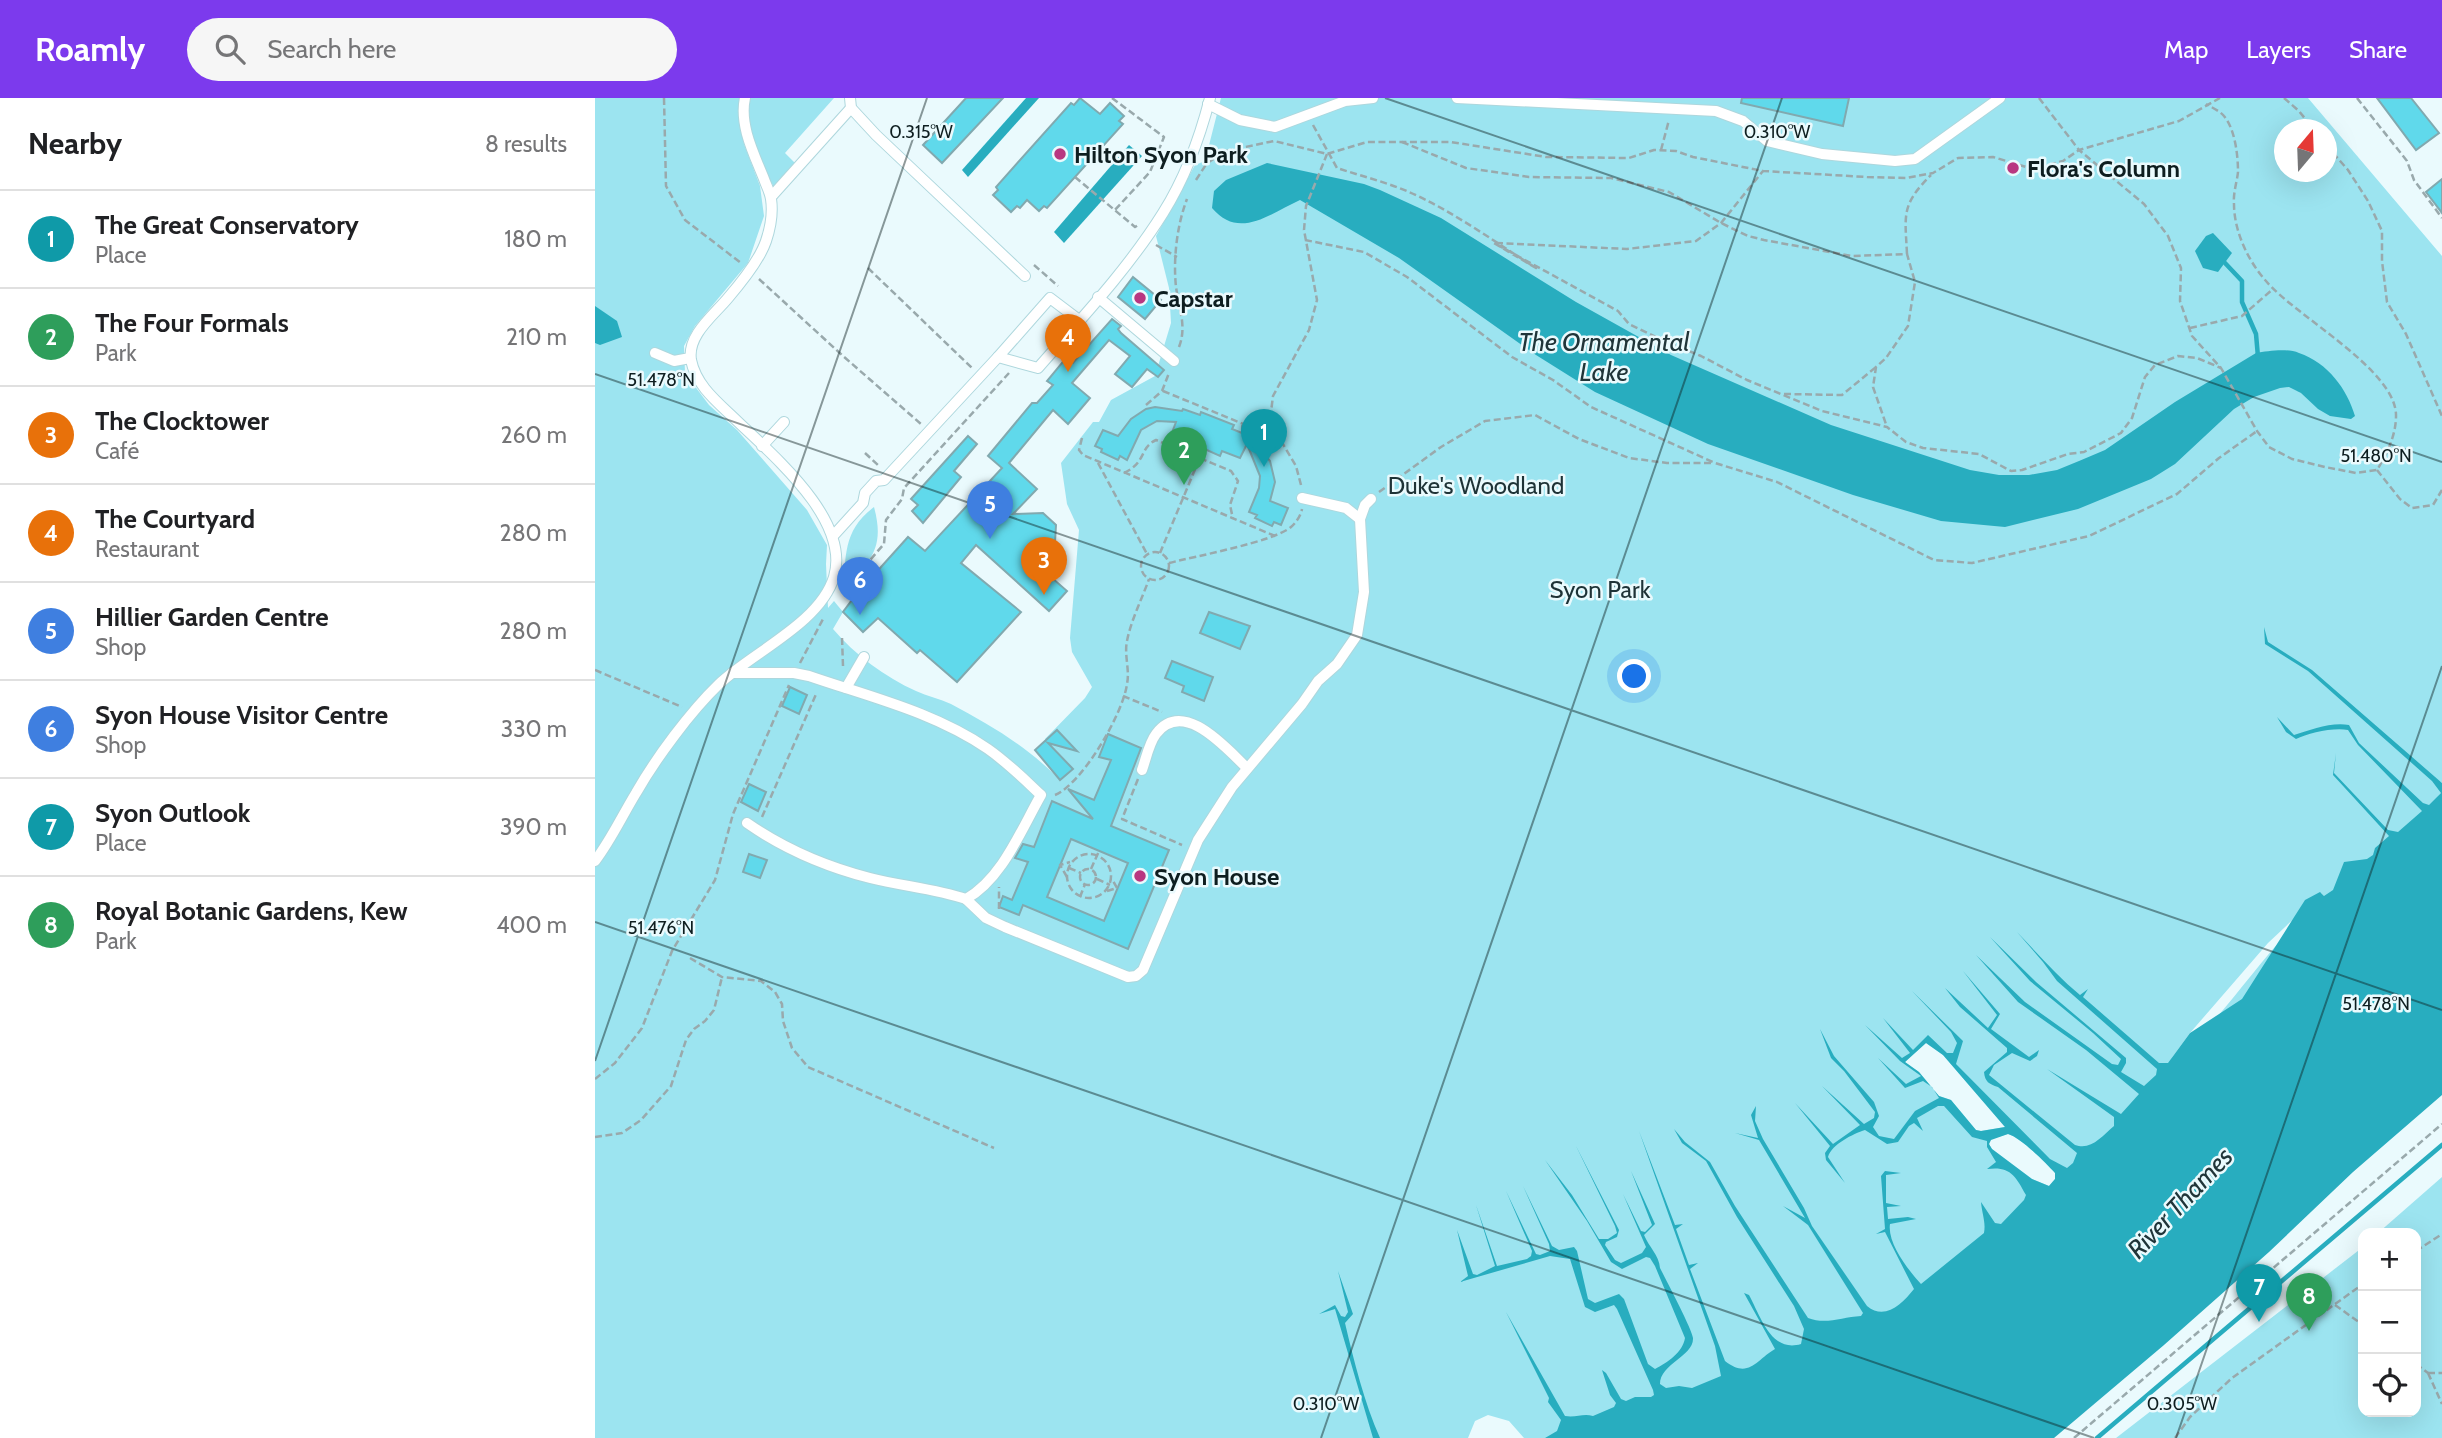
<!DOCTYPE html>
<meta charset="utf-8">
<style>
body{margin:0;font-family:Cabin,sans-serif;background:#f6f6f6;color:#202124}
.controls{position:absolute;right:21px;bottom:21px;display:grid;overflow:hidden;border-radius:14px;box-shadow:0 7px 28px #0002}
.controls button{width:63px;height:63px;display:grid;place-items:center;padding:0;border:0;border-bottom:2px solid #e0e0e0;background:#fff;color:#202124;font:35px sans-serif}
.compass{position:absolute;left:1679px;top:21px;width:63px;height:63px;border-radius:50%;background:#fff;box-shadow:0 7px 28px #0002;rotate:19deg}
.you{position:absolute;left:1040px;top:579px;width:24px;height:24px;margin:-18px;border:5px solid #fff;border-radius:50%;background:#1a73e8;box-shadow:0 0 0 10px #1a73e833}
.badge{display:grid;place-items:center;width:46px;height:46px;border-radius:50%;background:#7c3aed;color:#fff;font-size:23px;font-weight:700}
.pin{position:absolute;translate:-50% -58px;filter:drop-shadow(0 2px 4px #0008)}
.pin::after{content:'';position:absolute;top:37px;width:24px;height:21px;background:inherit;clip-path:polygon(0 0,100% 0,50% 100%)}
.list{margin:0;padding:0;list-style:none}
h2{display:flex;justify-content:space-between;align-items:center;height:91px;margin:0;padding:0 28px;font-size:30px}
h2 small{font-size:23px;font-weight:400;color:#757577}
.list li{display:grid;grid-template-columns:46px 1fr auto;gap:21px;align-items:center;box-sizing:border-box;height:98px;padding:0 28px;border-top:2px solid #e0e0e0}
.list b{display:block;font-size:26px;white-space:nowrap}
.list p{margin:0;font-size:23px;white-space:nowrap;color:#757577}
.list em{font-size:23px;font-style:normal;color:#757577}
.icon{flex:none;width:38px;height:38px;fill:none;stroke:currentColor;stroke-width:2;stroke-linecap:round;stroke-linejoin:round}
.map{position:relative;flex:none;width:1847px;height:1340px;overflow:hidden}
header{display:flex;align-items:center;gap:42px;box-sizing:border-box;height:98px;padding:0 35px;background:#7c3aed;color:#fff}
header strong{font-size:33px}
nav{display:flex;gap:38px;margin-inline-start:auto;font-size:24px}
.search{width:490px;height:63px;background:#f6f6f6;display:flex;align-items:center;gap:18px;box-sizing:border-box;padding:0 24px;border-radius:38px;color:#757577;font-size:26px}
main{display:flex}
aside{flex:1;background:#fff}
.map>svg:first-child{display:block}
.green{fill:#9ce4f0;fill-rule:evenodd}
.water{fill:#28adbf;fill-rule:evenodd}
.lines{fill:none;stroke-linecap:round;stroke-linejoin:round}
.stream{stroke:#28adbf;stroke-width:4.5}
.building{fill:#60d9eb;stroke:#81a9af;stroke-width:2;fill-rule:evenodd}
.lane-casing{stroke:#aed7dd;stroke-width:12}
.path{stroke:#99a9ac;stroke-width:2.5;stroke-dasharray:7 3.5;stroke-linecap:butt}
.lane{stroke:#fff;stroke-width:10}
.ticks{fill:none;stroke:#0e1e20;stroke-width:2;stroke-opacity:0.45}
.poi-dot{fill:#b83781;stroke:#eafafd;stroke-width:2.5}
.labels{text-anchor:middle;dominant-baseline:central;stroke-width:5;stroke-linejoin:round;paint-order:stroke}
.poi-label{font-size:24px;font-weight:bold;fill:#0e1e20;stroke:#eafafd;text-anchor:start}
.park-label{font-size:24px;fill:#1e3337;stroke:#eafafd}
.water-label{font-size:26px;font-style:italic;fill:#203539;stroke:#eafafd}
.ticks-label{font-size:18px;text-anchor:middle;fill:#0e1e20;stroke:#eafafd;stroke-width:5;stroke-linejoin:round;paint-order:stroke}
</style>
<header>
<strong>Roamly</strong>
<div class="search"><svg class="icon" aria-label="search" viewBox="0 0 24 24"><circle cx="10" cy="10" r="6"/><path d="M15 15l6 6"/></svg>Search here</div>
<nav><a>Map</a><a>Layers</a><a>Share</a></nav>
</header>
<main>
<aside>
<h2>Nearby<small>8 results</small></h2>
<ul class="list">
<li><span class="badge" style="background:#0f9aa8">1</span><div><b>The Great Conservatory</b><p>Place</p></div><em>180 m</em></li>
<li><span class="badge" style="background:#2e9e5b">2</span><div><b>The Four Formals</b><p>Park</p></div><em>210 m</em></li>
<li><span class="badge" style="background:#e8710a">3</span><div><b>The Clocktower</b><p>Café</p></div><em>260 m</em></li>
<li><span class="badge" style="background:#e8710a">4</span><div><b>The Courtyard</b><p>Restaurant</p></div><em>280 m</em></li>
<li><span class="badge" style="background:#3f7fe0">5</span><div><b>Hillier Garden Centre</b><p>Shop</p></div><em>280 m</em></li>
<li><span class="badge" style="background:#3f7fe0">6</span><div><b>Syon House Visitor Centre</b><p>Shop</p></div><em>330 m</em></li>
<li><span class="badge" style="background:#0f9aa8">7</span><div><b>Syon Outlook</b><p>Place</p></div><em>390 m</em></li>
<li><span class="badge" style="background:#2e9e5b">8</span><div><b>Royal Botanic Gardens, Kew</b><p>Park</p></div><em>400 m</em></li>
</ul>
</aside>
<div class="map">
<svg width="1847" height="1340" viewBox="0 0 1847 1340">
<rect width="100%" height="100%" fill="#eafafd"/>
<!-- green -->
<g class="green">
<path d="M0,0H145L149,46L165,88L169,118L153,165L100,228L89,248L90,275L114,307L142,332L212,412L232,447L231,466L233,510L239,503L248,514L238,531C260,557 290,579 321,593C332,598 345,601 356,606C394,626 429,647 460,677L473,665L450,641L490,600L497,589L477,554L475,540L484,432L472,406L466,365L498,324H504L516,302L560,278L576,225L574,190L561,138L600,67L610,63L626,0H1713L1847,158V685L1843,682L1847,694L1584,997L1132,1340H929L914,1323L893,1317L880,1323L873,1340H0ZM1689,32H1731V74H1689ZM1726,795L1729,798C1686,836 1654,882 1617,925C1605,938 1590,949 1576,961L1595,935L1673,845ZM1331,945L1348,957L1410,1029L1386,1033L1381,1032L1356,1002L1344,998L1324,974L1310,964ZM1413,1036C1425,1039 1451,1065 1460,1075V1081L1454,1088L1437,1081L1397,1051L1394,1046L1396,1041Z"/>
<path d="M155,0H239L190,55L201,66L179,89L175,83C164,57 150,29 155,0Z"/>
<path d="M279,409C291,453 273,464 247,494C252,458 247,433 279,409Z"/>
<polygon points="1847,1079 1847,1340 1521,1340 1768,1149 1768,1314 1821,1314 1821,1135 1783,1135"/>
</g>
<!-- water -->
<g class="water">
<polygon points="431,0 444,0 373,79 367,72"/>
<polygon points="534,47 547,58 469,145 459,134"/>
<path d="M672,65L769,86L785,92L846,120L981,204L1076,257L1236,327L1375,372L1404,377H1434L1462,372L1484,363L1510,352L1580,304L1661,255C1673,253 1692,250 1704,255C1733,265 1752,291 1760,318L1756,321L1735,318L1723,311L1706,295L1694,289L1685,290L1659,299L1639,311L1580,366L1556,381L1483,411L1410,429L1346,423L1258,397L1113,346L1000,294L941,257L804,160L705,102C674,116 644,142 617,110L619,93L631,82Z"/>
<polygon points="1618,135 1637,155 1623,174 1608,170 1600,153 1611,138"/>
<polygon points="0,208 22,223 27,239 5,247 0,245"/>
<path d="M1669,529L1673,544L1717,572L1847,685V997L1758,1074L1674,1154L1569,1247L1459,1340H950L962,1333L966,1322L953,1304L954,1300L911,1214L970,1318C981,1320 988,1315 998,1318L1019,1309L1021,1305L1015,1297L1007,1272L1011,1275L1026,1301L1031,1303L1040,1299H1056L1059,1297L1058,1292L1022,1211L1019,1207L1000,1214L990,1209L975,1161L955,1158L865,1184L873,1178L862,1132L878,1176L882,1177L900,1168L881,1107L902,1168L932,1161L936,1158L937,1153L911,1093L941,1156L945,1157L955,1153L954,1146L928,1088L957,1148L964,1152L979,1149L982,1153L993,1201L1000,1205L1024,1196L1029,1201L1053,1266L1060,1271C1072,1265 1088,1254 1090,1240L1060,1168L1055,1160L1051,1159L1027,1171L1016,1164L992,1123L950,1062L977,1097L1004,1141H1013L1022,1135L1020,1128L981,1048L1024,1132L1022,1139L1011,1144L1010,1147L1020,1162L1026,1165L1047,1155L1051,1149L1028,1096L1046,1133L1050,1134L1057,1127L1036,1073L1060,1126L1049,1137C1054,1149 1064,1157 1065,1170C1071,1182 1097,1231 1098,1240C1099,1258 1065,1266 1065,1286L1071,1290L1084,1288L1097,1290L1126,1278L1120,1248L1044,1033L1080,1127L1088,1126L1081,1131L1094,1167L1103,1165L1095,1171L1130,1263C1154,1282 1162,1261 1180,1251L1149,1195L1154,1197C1166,1219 1176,1255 1206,1246L1209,1231L1199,1208L1142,1119L1111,1063L1087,1045L1079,1031L1090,1044L1115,1064L1140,1108L1213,1220C1231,1227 1247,1219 1266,1218L1268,1215L1213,1127L1188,1108L1210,1120L1164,1042L1140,1035L1163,1040L1156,1017L1161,1008L1160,1023L1168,1041L1209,1110L1217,1128L1272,1208C1290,1223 1307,1206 1319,1191L1290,1134L1281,1136L1290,1131L1286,1078L1290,1073L1306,1075L1291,1077V1105L1306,1108L1292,1109L1293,1121L1313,1119L1321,1121L1295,1126C1292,1145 1314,1173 1326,1186L1389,1135C1391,1124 1387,1116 1386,1104L1400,1125L1406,1126L1429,1102L1431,1097C1420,1077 1415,1068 1392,1071L1401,1064L1392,1049V1043L1377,1039L1349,1008H1343L1322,1020L1328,1033L1319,1025L1314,1028L1303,1044L1292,1046L1270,1032C1258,1036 1237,1046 1233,1059L1250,1085L1231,1062L1230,1055L1235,1048L1200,1005L1238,1046L1265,1027L1227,988L1269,1026L1279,1020L1280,1014L1249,973L1236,960L1225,931L1239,958L1279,1004L1284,1018L1278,1029L1284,1038L1299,1041L1320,1013L1344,1000L1337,989L1328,983L1310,990L1283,960L1311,986L1326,978L1305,963L1270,927L1307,960L1315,955L1288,920L1318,952L1333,937L1352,955H1358L1362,945L1356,934L1317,893L1368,943L1361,966L1455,1061L1472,1070L1478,1065L1482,1055L1403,989C1394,986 1390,984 1389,974L1412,954V950L1365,909L1350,890L1393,930L1402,917L1368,873L1405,916L1396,931L1434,959L1444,952L1442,958L1435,963L1417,955L1399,967L1394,977L1480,1047C1496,1053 1507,1038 1519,1028V1019L1452,971L1526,1016L1544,996L1491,952L1423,904L1381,857L1430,904L1517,966L1523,967L1526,961L1498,935L1435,883L1395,839L1441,884L1531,960V965L1526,974L1549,988L1561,977L1562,971L1462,883L1448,864L1422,834C1443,856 1462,878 1485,897L1493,891L1488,899L1564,965H1573L1595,935L1647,901L1710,802L1725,794L1729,798L1738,792L1749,764L1772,761L1778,757L1780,750L1794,738L1738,677L1741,655L1739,675L1793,732L1803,734L1827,713L1763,647L1753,632C1739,629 1713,635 1701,641L1691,634L1682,619L1699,637C1716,632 1735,624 1754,627L1764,645L1828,705L1834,707L1846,695L1837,683L1713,573L1670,546ZM1331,945L1348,957L1410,1029L1386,1033L1381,1032L1356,1002L1344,998L1324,974L1310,964ZM1413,1036C1425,1039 1451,1065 1460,1075V1081L1454,1088L1437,1081L1397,1051L1394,1046L1396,1042Z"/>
<path d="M743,1173L758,1216L750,1225C759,1263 769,1304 785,1340H778L740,1211L724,1216L740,1207L746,1218L750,1219L753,1214Z"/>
</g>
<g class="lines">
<!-- stream -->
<g class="stream">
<polyline points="1630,165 1647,183 1647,204 1661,236 1663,259"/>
<polyline points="1502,1340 1847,1047"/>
</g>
</g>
<!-- building -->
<g class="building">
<polygon points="371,0 408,0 347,65 328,47"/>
<polygon points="485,0 505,16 515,5 529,18 524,23 528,26 452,110 449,108 444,113 432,102 425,110 422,108 416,114 398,97 403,92 401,89 476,5 479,7"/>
<polygon points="1147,0 1254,0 1248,28 1146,5"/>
<polygon points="1782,0 1816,0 1844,35 1821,52"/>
<polygon points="1847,81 1847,115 1831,94"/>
<polygon points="538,179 566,202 550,221 523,199"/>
<polygon points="517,221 526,228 523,231 526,235 569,272 563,279 552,271 537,289 520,276 535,258 514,242 477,285 495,300 473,326 458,312 414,365 442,391 418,416 448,415 461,427 460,444 441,466 472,493 454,513 381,447 366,465 426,514 362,584 325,552 322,555 283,520 268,534 248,514 260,498 313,439 330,453 407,370 393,358 437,305 442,305 458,287 452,283 471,260 478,265"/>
<polygon points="560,309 587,313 588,311 605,317 606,314 639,327 637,331 647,335 647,329 675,363 680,384 675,403 693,410 686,427 679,424 677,428 660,420 662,417 654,414 664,390 665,378 652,346 645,360 627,353 625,358 594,344 596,340 578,332 581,324 562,323 546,332 532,362 525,358 523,362 506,354 507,351 500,348 508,332 523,338 536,321 551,311"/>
<polygon points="373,338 382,346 359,373 366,379 328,425 317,413 323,407 316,401"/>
<polygon points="614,514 655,528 645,551 605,535"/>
<polygon points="577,563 618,579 609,603 587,594 589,588 570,580"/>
<polygon points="195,589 212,597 204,616 187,608"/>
<polygon points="462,632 482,653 453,645 478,671 465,682 440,652"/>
<path d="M513,636L546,650L516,728L574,752L533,851L428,807L424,817L404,809L408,798L417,802L433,764L420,760L428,746L439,749L457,703L498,721L473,691L499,702L516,662L504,659ZM476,741L533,765L509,823L452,799Z"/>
<polygon points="154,686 171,694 163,713 146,704"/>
<polygon points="154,756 172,762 165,780 148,774"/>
</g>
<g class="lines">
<defs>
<g id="lane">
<polyline points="255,0 256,10 281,37 430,178"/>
<polyline points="862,0 1121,13 1148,23 1172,43 1227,56 1300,63 1320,61 1405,0"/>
<polyline points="613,6 645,22 680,29 750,3 778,0"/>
<polyline points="176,99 256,10"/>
<polyline points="503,199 579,263"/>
<polyline points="60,255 79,263 95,260"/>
<polyline points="403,259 455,200 484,222"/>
<polyline points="167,348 189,324"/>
<polyline points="707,400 751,410 765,421"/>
<path d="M238,438L268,405L270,395L281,383L289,382L403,259L443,270C486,221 533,171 568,115C590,80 605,39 615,0"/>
<path d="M137,575H199L214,578C275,599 339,614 393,651C413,665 429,681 446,697C426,732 407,781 371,801C340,791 307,788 275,780C232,769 188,750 152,725"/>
<polyline points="251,590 269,559"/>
<path d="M547,672C551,661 554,645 561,636C588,600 630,649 651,669"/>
<path d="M0,763C16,742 27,718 41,695C61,660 95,614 124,586C158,554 225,525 239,479C256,421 176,356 139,320C121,303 101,287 96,262C92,237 119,217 133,200C145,186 165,161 171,143C175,131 178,114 176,101C175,94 171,87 169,81C159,56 144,27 150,0"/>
<polyline points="371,801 391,820 410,829 533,879 541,878 548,872 603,742 637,689 707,606 723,583 742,566 762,537 769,494 765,421 770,407 776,401"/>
</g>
</defs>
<!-- lane casing -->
<use href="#lane" class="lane-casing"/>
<!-- path -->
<g class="path">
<polyline points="69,0 71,88 90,122 146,165"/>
<polyline points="517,0 569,39 555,74 519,113"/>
<path d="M1444,0L1484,52L1549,106L1573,138L1586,170L1585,203L1597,238L1626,270L1662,333L1674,349L1697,361L1730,369L1761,375L1782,372C1792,356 1801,337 1801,318C1802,272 1700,218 1671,183C1653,163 1639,133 1639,106C1638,95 1642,84 1643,74C1643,57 1640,31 1629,18C1625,13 1616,9 1611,6"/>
<polyline points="1689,0 1704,13 1719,32"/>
<polyline points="1762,0 1812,63 1819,82 1847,120"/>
<path d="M718,27L742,70C766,78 791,84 814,94C856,112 903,146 941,170L899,145L1023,213L1034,226L1065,241L1106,258L1152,282L1227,313L1292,329L1311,344L1328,350L1384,356L1416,373L1427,372L1473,356L1489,354L1526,335L1537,320L1550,279L1560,267L1583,258L1602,260L1626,270"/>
<polyline points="807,44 871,70 934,79 1016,80 1074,94 1126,125 1153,138 1169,142 1257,158 1312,156 1320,184 1313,228 1291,260 1281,269 1278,289 1292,329"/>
<polyline points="1731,47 1753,72 1773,103 1787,133 1787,163 1792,204 1811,236 1847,318"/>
<polyline points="1066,52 1074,22"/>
<polyline points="480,79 540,129 543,127"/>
<polyline points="601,82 612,65 631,53 679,43 732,56 772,44 856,44 951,59 1034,60 1059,52 1081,53 1098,59 1168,73 1272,79 1311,80 1338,75 1363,60 1398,59 1438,71 1468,63 1484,52 1584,23 1625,0"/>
<polyline points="710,142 769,154 812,179 917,259 958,282 996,309 1120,365 1182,384 1339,462 1377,465 1494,438 1582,396 1624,360 1662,333"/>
<polyline points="901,145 1032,151 1101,143 1126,125 1168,73"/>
<polyline points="561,147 582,159"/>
<path d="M1312,156C1310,116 1306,107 1336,77"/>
<polyline points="439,167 463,188"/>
<polyline points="273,170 377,270"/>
<polyline points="164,181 248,258 326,326"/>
<polyline points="1595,230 1647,218 1678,191"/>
<path d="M584,249C592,229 584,210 581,189C578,161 582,127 592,101"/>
<polyline points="568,293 685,341"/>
<polyline points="1189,296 1247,297 1281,269"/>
<polyline points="551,307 567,293 574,275"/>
<polyline points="487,340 484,352 488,357 680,438"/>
<polyline points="270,355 285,369"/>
<polyline points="503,365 552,456"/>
<polyline points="1782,372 1805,401 1817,410 1838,407 1847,392"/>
<path d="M529,375C552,364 544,350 561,342L636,373L643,383L635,407L638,421"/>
<polyline points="706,387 701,368 685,341 676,314 678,298 714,232 722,202 709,132 711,108 732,56"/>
<polyline points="784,394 846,349 890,323 940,317 984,341 1034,360 1072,365 1116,365"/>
<circle cx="560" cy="468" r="14"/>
<polyline points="565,455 609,350"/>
<path d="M574,465C601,458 678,444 696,429C701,425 706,417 707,411"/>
<polyline points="248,493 289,446 291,422 307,401 309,390 414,275"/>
<polyline points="247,540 248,568"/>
<polyline points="205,565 228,521"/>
<polyline points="0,572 87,609"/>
<polyline points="528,598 567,614"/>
<polyline points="543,681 527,721 587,747"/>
<path d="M460,697C487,686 528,616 532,586C535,572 529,557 532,543C536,522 547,501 554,481"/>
<polyline points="167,719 222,594"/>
<circle cx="494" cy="778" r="22"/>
<polyline points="474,770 486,775"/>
<circle cx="493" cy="779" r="8"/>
<polyline points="496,771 504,753"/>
<polyline points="472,779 465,767 475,764"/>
<polyline points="502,781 515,787"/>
<polyline points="512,793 522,790 517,781"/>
<polyline points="485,799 490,786"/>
<polyline points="404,811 404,789"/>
<polyline points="95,860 127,879 166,883 180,894 187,906 188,923 197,950 213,969 399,1050"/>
<polyline points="0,981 20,965 47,930 77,853 120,782 138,716 194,587"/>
<polyline points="0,1039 27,1035 46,1022 76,988 91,942 99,931 110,923 119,912 127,879"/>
<polyline points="1821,1153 1847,1136"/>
<polyline points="1740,1207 1768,1227"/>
<polyline points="1821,1266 1833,1275"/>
<polyline points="1833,1275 1847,1306"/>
<polyline points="1833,1275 1847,1275"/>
<polyline points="1479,1340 1847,1026"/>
<polyline points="1580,1340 1595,1319 1637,1280 1768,1186"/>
</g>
<!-- lane -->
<use href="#lane" class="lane"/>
</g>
<!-- ticks -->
<path class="ticks" d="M790,0L1847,364M0,276L1847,912M0,824L1499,1340M0,963L332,0M726,1340L1187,0M1581,1340L1847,568"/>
<!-- markers -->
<g class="poi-dot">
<circle cx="465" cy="56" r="7"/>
<circle cx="1418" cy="70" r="7"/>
<circle cx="545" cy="200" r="7"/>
<circle cx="545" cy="778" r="7"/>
</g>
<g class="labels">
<!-- poi labels -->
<g class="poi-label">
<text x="479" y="56">Hilton Syon Park</text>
<text x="1432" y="70">Flora's Column</text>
<text x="559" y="200">Capstar</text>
<text x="559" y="778">Syon House</text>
</g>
<!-- park labels -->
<g class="park-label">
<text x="881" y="387">Duke's Woodland</text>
<text x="1005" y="491">Syon Park</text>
</g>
<!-- water labels -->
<g class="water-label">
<text x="1009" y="244">The Ornamental<tspan x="1009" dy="30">Lake</tspan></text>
<text transform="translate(1585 1105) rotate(-47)">River Thames</text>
</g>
</g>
<g class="ticks-label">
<text x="1182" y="40">0.310°W</text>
<text x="326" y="40">0.315°W</text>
<text x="66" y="288">51.478°N</text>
<text x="1781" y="364">51.480°N</text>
<text x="66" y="836">51.476°N</text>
<text x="1781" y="912">51.478°N</text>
<text x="731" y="1312">0.310°W</text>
<text x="1587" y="1312">0.305°W</text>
</g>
</svg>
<div class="controls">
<button>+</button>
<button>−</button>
<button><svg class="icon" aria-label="locate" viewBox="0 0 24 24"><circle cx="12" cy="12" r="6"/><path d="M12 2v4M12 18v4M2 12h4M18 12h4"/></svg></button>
</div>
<svg class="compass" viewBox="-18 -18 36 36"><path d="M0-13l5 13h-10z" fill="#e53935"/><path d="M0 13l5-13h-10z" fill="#757577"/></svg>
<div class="you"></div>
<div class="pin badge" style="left:669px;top:369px;background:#0f9aa8">1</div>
<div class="pin badge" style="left:589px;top:387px;background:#2e9e5b">2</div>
<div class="pin badge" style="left:449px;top:497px;background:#e8710a">3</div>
<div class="pin badge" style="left:473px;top:274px;background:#e8710a">4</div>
<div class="pin badge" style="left:395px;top:441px;background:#3f7fe0">5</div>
<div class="pin badge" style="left:265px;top:517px;background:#3f7fe0">6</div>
<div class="pin badge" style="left:1664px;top:1224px;background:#0f9aa8">7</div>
<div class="pin badge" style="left:1714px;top:1233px;background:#2e9e5b">8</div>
</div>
</main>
